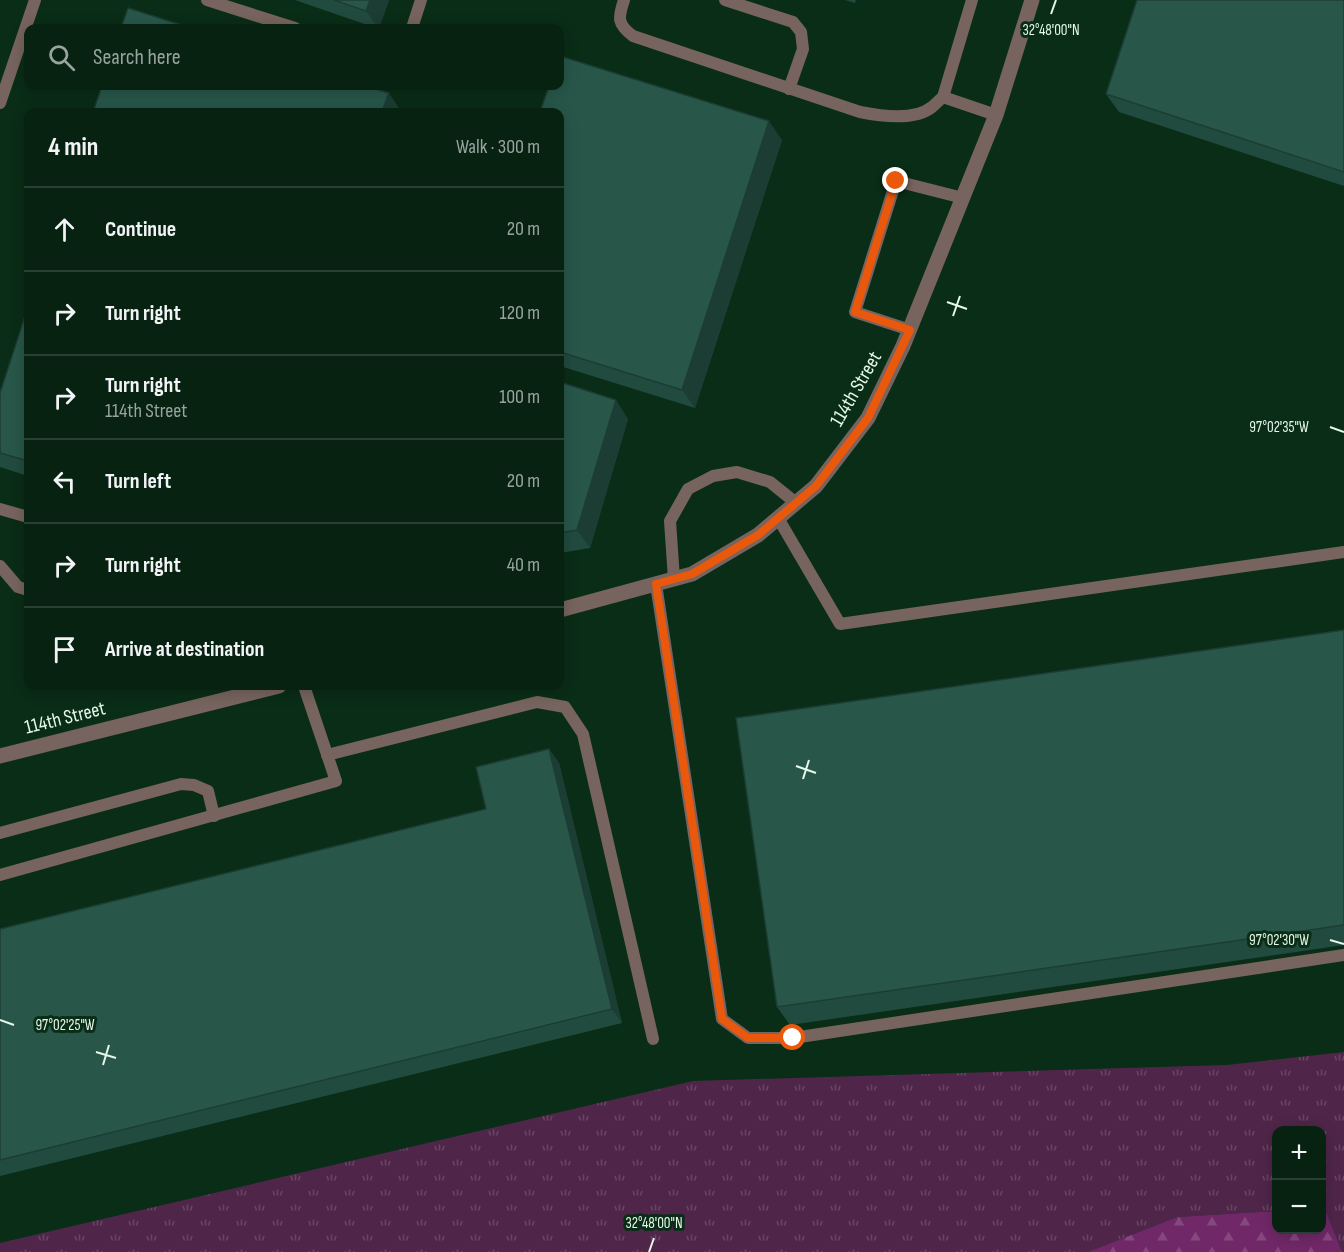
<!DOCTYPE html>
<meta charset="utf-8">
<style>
body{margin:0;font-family:"Sofia Sans Condensed",sans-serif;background:#112a1a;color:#f1f3f6}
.controls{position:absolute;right:18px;bottom:18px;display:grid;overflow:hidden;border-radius:12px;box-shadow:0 3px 15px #0003}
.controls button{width:54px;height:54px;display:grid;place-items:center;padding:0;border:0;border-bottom:2px solid #293f31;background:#082211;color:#f1f3f6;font:30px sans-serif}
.stop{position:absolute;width:18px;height:18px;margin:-14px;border:4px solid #ea580c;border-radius:50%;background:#fff}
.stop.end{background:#ea580c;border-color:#fff;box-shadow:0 2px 6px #0008}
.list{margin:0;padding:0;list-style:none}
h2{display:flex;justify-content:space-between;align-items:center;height:78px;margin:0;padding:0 24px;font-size:26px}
h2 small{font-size:20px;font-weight:400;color:#98a49f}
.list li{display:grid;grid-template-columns:39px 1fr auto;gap:18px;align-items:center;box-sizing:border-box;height:84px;padding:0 24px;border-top:2px solid #293f31}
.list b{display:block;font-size:22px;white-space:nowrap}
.list p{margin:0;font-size:20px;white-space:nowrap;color:#98a49f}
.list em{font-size:20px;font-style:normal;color:#98a49f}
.icon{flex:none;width:33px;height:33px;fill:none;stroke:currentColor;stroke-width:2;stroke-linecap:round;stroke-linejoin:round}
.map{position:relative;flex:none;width:1344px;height:1252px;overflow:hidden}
.search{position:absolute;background:#082211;box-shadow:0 3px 15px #0003;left:24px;top:24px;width:540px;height:66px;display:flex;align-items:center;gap:15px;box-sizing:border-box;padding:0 21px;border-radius:12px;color:#98a49f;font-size:22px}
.panel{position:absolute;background:#082211;box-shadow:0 3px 15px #0003;left:24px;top:108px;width:540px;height:582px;border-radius:12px}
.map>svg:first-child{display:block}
.grass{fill:url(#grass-tufts)}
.forest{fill:url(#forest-firs)}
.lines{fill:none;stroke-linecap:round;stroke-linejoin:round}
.lane{stroke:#77645f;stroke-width:12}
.street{stroke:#77645f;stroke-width:15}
.wall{fill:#224b40}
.shaded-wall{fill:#1c3d34}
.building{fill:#28574a;stroke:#1c3d34;stroke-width:1.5}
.route{stroke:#ea580c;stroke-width:8}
.ticks{fill:none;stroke:#e4f7e8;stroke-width:2}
.labels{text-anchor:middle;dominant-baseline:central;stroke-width:6;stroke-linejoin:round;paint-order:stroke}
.street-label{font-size:20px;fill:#e4f7e8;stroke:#0a2d17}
.ticks-label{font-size:15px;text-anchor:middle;fill:#e4f7e8;stroke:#0a2d17;stroke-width:6;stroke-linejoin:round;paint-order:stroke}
</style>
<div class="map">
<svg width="1344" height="1252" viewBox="0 0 1344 1252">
<defs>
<pattern id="grass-tufts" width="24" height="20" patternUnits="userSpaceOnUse" patternTransform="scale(1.5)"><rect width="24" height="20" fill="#4f2649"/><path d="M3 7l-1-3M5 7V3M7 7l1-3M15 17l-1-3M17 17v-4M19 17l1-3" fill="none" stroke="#684663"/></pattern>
<pattern id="forest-firs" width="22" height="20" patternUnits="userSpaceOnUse" patternTransform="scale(1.5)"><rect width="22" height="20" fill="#712868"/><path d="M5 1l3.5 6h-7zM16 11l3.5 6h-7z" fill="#85487e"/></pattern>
</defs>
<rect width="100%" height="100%" fill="#0a2d17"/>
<!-- grass -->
<polygon class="grass" points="1344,1052 1344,1252 1342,1252 1324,1208 1322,1208 1322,1130 1276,1130 1276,1211 1177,1217 1088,1252 0,1252 0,1243 693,1081 1227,1065"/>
<!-- forest -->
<polygon class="forest" points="1324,1207 1342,1252 1088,1252 1177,1217 1276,1211 1276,1230 1322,1230 1322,1208"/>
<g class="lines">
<!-- lane -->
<g class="lane">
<polyline points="207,0 295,28"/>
<path d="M624,0C618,18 617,24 633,36L860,112C880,116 915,121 932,107C936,104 939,100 943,97"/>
<polyline points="725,0 793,22 801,32 803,49 789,89"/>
<polyline points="972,0 943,97 996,115"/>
<polyline points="412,28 421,0"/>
<polyline points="0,103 35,0"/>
<polyline points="910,330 855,312 896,181 963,198"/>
<polyline points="0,509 28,517"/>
<polyline points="778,518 840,624 1344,552"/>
<polyline points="0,566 18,587 28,590"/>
<polyline points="674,579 670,521 688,489 713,476 737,472 770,482 796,503"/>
<polyline points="656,584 722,1019 748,1038 793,1038 1344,955"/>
<polyline points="327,755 537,702 565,707 583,734 653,1039"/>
<polyline points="0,833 181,784 194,785 208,791 214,816"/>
<polyline points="0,875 336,781 304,686"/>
</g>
<!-- street -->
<g class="street">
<polyline points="560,610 692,574 758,535 816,486 868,418 903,346 996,115 1032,0"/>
<polyline points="0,756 279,686"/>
</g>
</g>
<!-- wall -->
<g class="wall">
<polygon points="295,0 389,0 379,28 376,28"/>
<polygon points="845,0 856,0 855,3"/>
<polygon points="1344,0 1344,186 1119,112 1106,94"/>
<polygon points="560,112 782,140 695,408 560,366"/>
<polygon points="28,307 28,476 0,467 0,393"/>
<polygon points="560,382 628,419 590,548 560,553"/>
<polygon points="1344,630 1344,945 790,1025 777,1007"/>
<polygon points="549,749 559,763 622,1023 0,1176 0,929 486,809"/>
</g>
<!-- shaded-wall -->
<g class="shaded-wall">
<polygon points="370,0 389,0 379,28 378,28 366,11"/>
<polygon points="389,93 401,111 401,112 382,112"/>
<polygon points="769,121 782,140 695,408 682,390"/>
<polygon points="616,400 628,419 590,548 577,530"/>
<polygon points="549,749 559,763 622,1023 612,1009"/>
</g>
<!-- building -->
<g class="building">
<polygon points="334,0 370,0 366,11"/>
<polygon points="1137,0 1344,0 1344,172 1106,94"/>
<polygon points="128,8 191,28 121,28"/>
<polygon points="560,56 769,121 682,390 560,352 560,112 540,112 549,86 560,86"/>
<polygon points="102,86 366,86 389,93 382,112 93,112"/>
<polygon points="28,307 28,461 0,453 0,393"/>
<polygon points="560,382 616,400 577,530 560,533"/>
<polygon points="1344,630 1344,925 777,1007 736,718"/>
<polygon points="549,749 612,1009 0,1160 0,929 486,809 476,767"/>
</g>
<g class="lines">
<!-- route -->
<polyline class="route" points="793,1038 748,1038 722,1019 656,584 692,574 758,535 816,486 868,418 910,330 855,312 896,181"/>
</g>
<!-- ticks -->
<path class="ticks" d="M1051,14L1056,0M947,302L967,309M953,316L960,296M1330,427L1344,432M796,766L816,773M803,779L809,760M1330,940L1344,944M0,1020L14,1025M96,1052L116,1058M103,1065L109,1045M649,1252L654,1238"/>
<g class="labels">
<!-- street labels -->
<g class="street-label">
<text transform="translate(856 389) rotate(-60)">114th Street</text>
<text transform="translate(65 718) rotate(-14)">114th Street</text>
</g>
</g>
<g class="ticks-label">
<text x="1051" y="35">32°48'00"N</text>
<text x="1279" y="432">97°02'35"W</text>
<text x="1279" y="945">97°02'30"W</text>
<text x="65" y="1030">97°02'25"W</text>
<text x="654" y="1228">32°48'00"N</text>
</g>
</svg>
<div class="controls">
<button>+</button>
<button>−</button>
</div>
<div class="stop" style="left:793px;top:1038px"></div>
<div class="stop end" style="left:896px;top:181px"></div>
<div class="search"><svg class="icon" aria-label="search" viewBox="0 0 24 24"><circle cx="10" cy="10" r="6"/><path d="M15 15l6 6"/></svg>Search here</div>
<section class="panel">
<h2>4 min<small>Walk · 300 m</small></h2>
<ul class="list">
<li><svg class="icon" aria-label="ahead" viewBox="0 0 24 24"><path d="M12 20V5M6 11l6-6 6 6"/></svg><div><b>Continue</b></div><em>20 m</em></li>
<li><svg class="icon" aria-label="right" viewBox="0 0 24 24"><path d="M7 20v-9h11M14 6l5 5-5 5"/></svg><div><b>Turn right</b></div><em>120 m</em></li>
<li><svg class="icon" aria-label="right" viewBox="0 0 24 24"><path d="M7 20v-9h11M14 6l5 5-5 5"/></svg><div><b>Turn right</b><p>114th Street</p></div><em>100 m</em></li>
<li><svg class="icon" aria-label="left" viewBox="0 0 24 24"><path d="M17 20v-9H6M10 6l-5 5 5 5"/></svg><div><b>Turn left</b></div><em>20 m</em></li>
<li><svg class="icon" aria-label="right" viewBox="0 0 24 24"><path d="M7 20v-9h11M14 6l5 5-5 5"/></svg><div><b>Turn right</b></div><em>40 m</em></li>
<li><svg class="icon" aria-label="arrive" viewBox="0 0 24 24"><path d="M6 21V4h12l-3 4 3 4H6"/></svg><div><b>Arrive at destination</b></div></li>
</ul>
</section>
</div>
